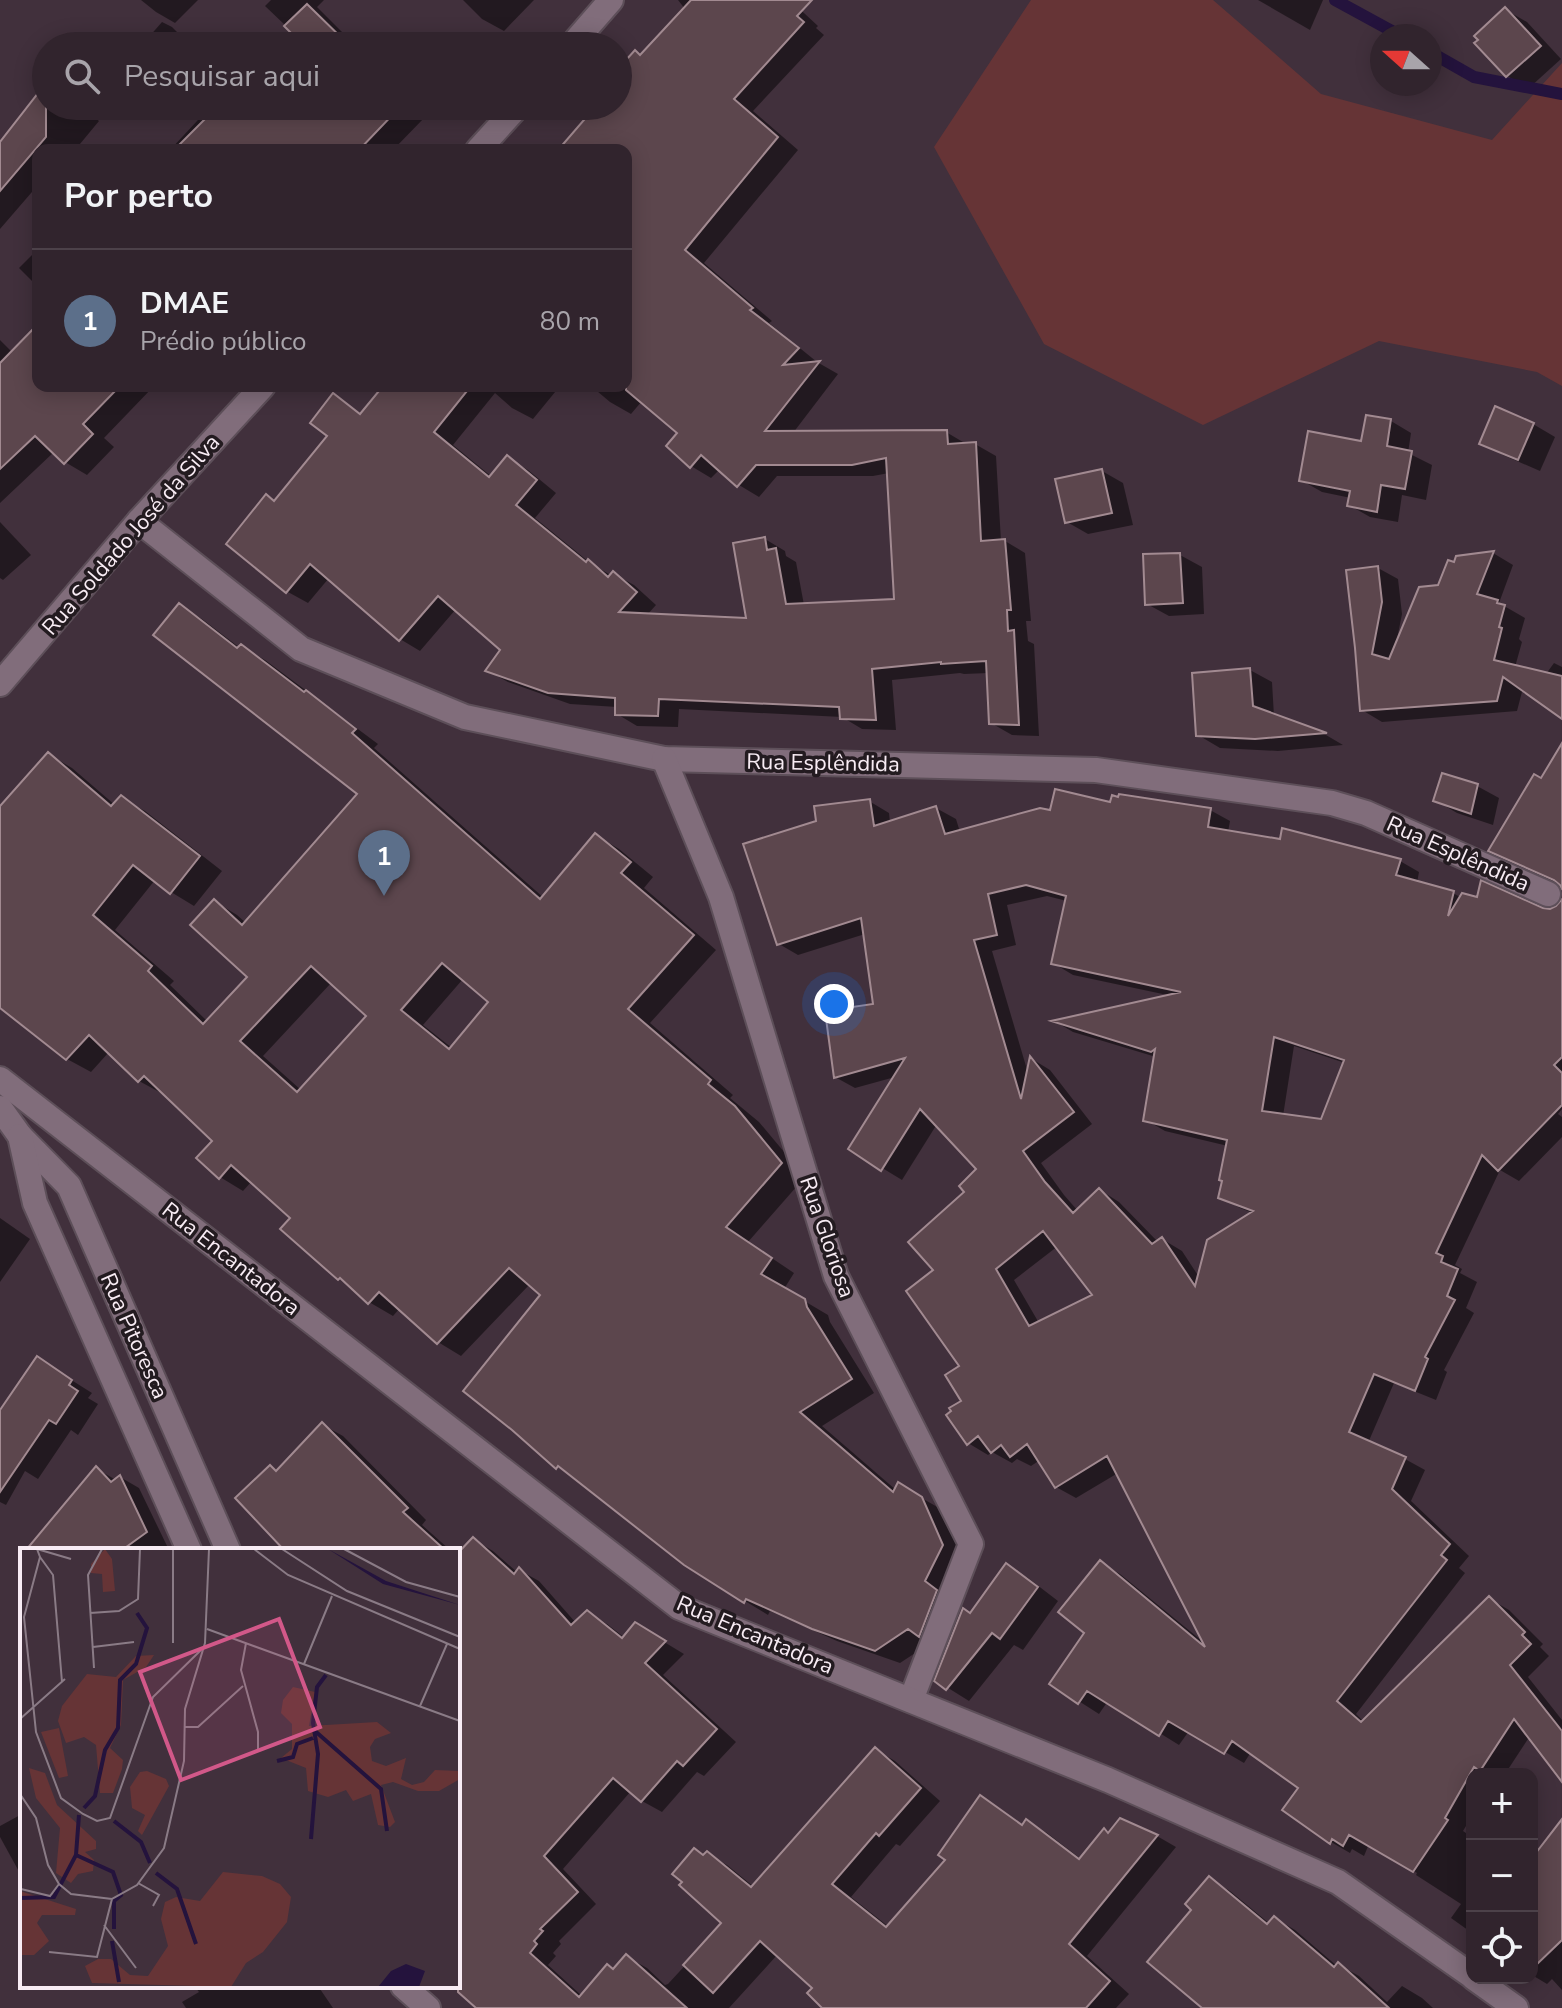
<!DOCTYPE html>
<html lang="pt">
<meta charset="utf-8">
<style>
body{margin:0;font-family:"Nunito Sans",sans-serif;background:#392c35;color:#f1f3f6}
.controls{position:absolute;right:24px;bottom:24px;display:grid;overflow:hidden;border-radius:16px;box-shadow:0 4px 20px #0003}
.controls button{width:72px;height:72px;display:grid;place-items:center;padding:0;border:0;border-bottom:2px solid #4c4149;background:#31242d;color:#f1f3f6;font:40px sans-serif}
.compass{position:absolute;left:1370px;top:24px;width:72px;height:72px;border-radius:50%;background:#31242d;box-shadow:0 4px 20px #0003;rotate:291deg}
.you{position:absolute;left:834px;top:1004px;width:28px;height:28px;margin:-20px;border:6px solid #fff;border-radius:50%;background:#1a73e8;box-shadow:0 0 0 12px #1a73e833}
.badge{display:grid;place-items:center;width:52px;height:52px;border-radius:50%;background:#eaaa39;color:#fff;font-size:26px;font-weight:700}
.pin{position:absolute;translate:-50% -66px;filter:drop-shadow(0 2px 4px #0008)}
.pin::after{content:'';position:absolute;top:42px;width:28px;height:24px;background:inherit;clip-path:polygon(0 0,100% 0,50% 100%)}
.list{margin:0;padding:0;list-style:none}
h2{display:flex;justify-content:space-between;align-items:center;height:104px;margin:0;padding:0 32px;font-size:34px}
h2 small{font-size:26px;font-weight:400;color:#a8a4aa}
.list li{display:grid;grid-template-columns:52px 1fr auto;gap:24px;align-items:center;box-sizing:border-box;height:144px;padding:0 32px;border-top:2px solid #4c4149}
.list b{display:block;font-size:30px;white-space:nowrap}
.list p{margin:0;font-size:26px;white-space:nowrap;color:#a8a4aa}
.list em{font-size:26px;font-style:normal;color:#a8a4aa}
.icon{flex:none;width:44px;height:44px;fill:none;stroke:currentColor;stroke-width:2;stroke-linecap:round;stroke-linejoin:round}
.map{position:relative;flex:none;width:1562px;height:2008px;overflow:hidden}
.search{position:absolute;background:#31242d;box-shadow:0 4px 20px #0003;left:32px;top:32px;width:600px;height:88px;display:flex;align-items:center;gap:20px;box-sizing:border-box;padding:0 28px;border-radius:44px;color:#a8a4aa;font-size:30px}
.panel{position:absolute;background:#31242d;box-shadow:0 4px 20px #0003;left:32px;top:144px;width:600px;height:248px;border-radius:16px}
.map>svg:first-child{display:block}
.green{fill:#663436}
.shadow{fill:#0007;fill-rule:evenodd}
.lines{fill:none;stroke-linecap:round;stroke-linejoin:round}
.stream{stroke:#24133d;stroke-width:12}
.building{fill:#5c464d;stroke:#a28a91;stroke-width:2;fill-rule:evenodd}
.street-casing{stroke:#5d4f59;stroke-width:28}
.street{stroke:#816d7b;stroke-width:24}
.labels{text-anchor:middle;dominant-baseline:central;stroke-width:7;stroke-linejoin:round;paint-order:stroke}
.street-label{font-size:22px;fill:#f8ecf4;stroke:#231b20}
.inset-river{fill:none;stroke:#24133d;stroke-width:4}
.inset-road{fill:none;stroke:#8a7b86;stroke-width:2}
.view{fill:#d25889;fill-opacity:0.15;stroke:#d25889;stroke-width:4}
.inset-edge{fill:none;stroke:#f8ecf4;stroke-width:4}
</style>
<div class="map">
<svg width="1562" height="2008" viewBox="0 0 1562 2008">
<rect width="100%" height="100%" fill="#41303c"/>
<!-- green -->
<polygon class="green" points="1031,0 1213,0 1321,94 1492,140 1562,63 1562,386 1537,372 1379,341 1203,425 1044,344 934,147"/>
<!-- shadow -->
<g class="shadow">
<polygon points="141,0 198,0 175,23 156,12"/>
<polygon points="271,0 324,0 317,7 356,46 307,46 265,6"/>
<polygon points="463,0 534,0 504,31 482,19"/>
<polygon points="678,0 790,0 818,26 816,28 824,35 753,111 798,150 704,263 772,321 769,323 817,362 838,374 793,433 946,432 968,445 975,444 996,456 1001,541 1005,541 1025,553 1031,621 1026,621 1028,641 1034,644 1039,736 1012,735 991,723 989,673 964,674 960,673 892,680 896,730 862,729 842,717 679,709 678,727 637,726 617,714 617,707 570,704 508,682 488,671 503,650 456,609 420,651 400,639 329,578 308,603 288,592 229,543 276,502 330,435 334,396 362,414 385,386 560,386 533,419 512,408 495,393 453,445 492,477 507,458 528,470 556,493 535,518 589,562 612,576 614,574 634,585 656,605 647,615 749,620 765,539 785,551 786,556 796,562 804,605 896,601 889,473 873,476 777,476 759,497 739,485 720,469 711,478 691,466 680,433 642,401 631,414 610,402 591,386 626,386 626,150 586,150 596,109 592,106 618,106 618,72 642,56 685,9"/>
<polygon points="1258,0 1323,0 1310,30"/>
<polygon points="1506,10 1527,22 1561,59 1529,88 1507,76 1481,40"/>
<polygon points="162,22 172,27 191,46 141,46"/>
<polygon points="46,86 46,106 81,106 99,121 75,150 38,150 38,185 0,229 0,145"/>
<polygon points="211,106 226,113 288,106 416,106 426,116 393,150 170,150"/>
<polygon points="38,249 38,287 19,268"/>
<polygon points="38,327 38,386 154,386 104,438 114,447 87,475 65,462 54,452 0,503 0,340 13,353"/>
<polygon points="1391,421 1411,433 1408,453 1432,465 1426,500 1402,495 1398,522 1370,517 1349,505 1351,498 1322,492 1301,480 1362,443"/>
<polygon points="1533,424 1555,437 1540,471 1503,455 1482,443"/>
<polygon points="1102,471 1123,483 1133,525 1088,534 1067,522"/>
<polygon points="0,522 31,555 3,580 0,578"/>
<polygon points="1493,553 1513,565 1499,603 1525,618 1519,639 1522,642 1515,667 1546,674 1554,663 1562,667 1562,716 1523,688 1517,711 1382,722 1362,710 1378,568 1398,579 1402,614 1397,639 1399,639 1439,587 1458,558"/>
<polygon points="1180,555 1202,567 1204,614 1169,616 1147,604"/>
<path d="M179,605L202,619L240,648L241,646L265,660L378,744L374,748L544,898L596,835L619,849L653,877L644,888L716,950L650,1023L733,1095L730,1098L759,1122L805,1177L748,1242L794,1273L784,1289L828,1315L830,1322L874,1393L822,1426L896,1490L899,1485L946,1512L965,1559L932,1642L900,1663L837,1641L770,1611L768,1615L745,1601L577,1478L557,1467L513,1428L543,1295L530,1284L461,1356L438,1342L400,1308L393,1316L369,1302L349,1284L339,1279L283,1229L293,1218L252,1181L243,1191L220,1177L215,1141L165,1092L163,1094L139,1081L109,1052L91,1072L67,1059L0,1005V809L48,754L72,768L115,805L121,798L145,811L222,871L194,906L171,892L155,880L115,930L174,981L170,985L207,1021L250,977L214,901L237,915L246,923L360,794ZM463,979L491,1002L452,1048L423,1025ZM332,982L369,1016L301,1090L263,1056Z"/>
<polygon points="1250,670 1272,682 1274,716 1326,735 1343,745 1278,751 1220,748 1198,735"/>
<polygon points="1562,765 1562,885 1510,861 1491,850 1542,780"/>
<polygon points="1477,786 1499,798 1493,825 1457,813 1435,800"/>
<path d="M869,801L889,813L890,823L936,808L956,819L960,832L1051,813L1111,805L1210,810L1230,821L1228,832L1400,861L1419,872L1417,883L1453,893L1460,897L1551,911L1562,903V1109L1558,1114L1562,1117V1137L1519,1181L1500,1170L1455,1265L1462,1269L1460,1273L1477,1282L1466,1308L1474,1313L1444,1370L1447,1372L1436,1400L1394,1383L1368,1443L1405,1459L1425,1470L1411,1501L1469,1556L1459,1568L1465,1573L1356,1714L1364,1722L1490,1599L1509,1610L1543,1644L1540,1647L1549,1656L1528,1677L1562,1720V1778L1530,1736L1505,1774H1472V1816L1463,1831L1472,1837V1933L1451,1918L1461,1904L1416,1875L1417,1873L1369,1844L1364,1856L1352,1849L1350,1853L1331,1842L1301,1787L1251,1752L1244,1763L1189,1731L1179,1745L1108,1701L1099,1714L1052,1684L1087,1633L1101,1563L1120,1574L1207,1645L1118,1473L1076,1498L1056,1487L1040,1460L1031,1466L1017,1459L1012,1463L992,1452L988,1455L968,1443L961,1367L936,1270L967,1192L979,1169L937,1124L902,1180L851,1149L895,1077L855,1088L835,1077L875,1006L865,934L798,955L779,944L818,822ZM1047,896L1067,901L1053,963L1073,975L1172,996L1056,1022L1073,1032L1156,1057L1146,1120L1165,1131L1228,1146L1220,1197L1240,1208L1253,1213L1199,1277L1182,1251L1162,1239L1158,1242L1119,1202L1100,1190L1078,1211L1064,1195L1041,1163L1092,1124L1050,1070L1032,1059L1028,1073L992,951L1016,945L1007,905ZM1294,1046L1345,1063L1322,1122L1283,1116ZM1058,1246L1095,1295L1039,1323L1014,1280Z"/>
<polygon points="0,1218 30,1239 0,1282"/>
<polygon points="38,1359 92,1393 88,1398 98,1404 78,1435 71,1430 38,1479 25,1471 6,1505 0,1502 0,1414"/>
<polygon points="323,1425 343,1436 426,1520 422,1525 450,1550 282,1550 284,1547 270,1468 278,1472"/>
<polygon points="97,1469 116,1480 120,1477 139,1488 169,1550 40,1550"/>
<polygon points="473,1539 493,1551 517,1572 519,1570 539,1581 576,1623 587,1612 607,1624 625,1638 636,1625 684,1654 663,1675 736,1742 704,1776 697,1772 662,1812 642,1801 631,1791 563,1869 596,1904 559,1941 561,1944 553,1953 556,1956 548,1965 582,1996 614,1971 627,1957 647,1968 665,1985 668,1984 724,1923 705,1856 707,1854 727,1865 754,1887 875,1749 895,1761 940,1801 900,1846 896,1844 851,1897 889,1927 948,1860 988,1803 1024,1826 1027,1822 1047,1833 1081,1859 1110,1834 1157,1836 1176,1847 1087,1956 1129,1994 1116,2008 859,2008 778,1954 729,2008 479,2008 455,1986 458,1986 458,1556"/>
<polygon points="1007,1566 1028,1578 1058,1601 1023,1650 1014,1645 969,1701 937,1681 971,1615"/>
<polygon points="22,1814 22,1877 0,1837 0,1826"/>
<polygon points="1562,1837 1562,1990 1552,1979 1547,1984 1532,1975 1532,1862"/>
<polygon points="1210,1879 1230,1891 1270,1924 1275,1918 1295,1930 1337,1966 1339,1965 1359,1976 1387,2002 1402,1986 1422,1998 1433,2008 1205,2008 1194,1909"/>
<polygon points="197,1986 318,1986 333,2008 186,2008 182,2002 199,1992 195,1987"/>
</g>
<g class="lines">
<!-- stream -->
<g class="stream">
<polyline points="1335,0 1401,36"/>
<polyline points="1430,52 1474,77 1562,94"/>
</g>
</g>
<!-- building -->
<g class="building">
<polygon points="691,0 812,0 797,16 804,22 734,99 778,137 685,250 753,308 750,310 799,348 783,365 820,361 765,431 947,430 948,444 976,442 981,541 1005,539 1011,610 1007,610 1008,631 1014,630 1019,725 989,724 986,661 941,664 941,662 872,669 876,720 840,719 839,707 659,699 658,716 615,715 615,698 548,693 485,671 500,650 438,596 399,641 310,564 286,593 226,544 266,494 274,501 327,436 310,423 333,393 360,414 383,386 471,386 434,432 489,477 507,455 537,480 516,505 586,562 588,559 608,577 613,571 637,592 619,612 746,618 733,543 765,537 767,550 776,548 786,604 894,599 886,458 852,465 756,465 737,487 701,455 690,468 666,446 677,433 626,390 626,150 558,150 596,106 618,106 618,69 635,50 640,55"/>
<polygon points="307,4 350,46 304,46 284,26"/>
<polygon points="1505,7 1541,46 1506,77 1474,43 1478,40 1474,36"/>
<polygon points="46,83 46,137 0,191 0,142"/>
<polygon points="218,106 401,106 359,150 174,150"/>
<polygon points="38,324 38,386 120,386 83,424 93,434 64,464 35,436 0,469 0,363"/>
<polygon points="1495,406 1534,423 1518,460 1479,444"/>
<polygon points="1366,415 1391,419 1387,446 1412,451 1405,489 1381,485 1377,512 1347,506 1350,491 1299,481 1308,431 1361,441"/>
<polygon points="1102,469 1112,513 1065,523 1055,479"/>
<polygon points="1494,551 1477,594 1498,600 1497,603 1505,605 1499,627 1502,628 1494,660 1562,676 1562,719 1503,677 1497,701 1360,711 1355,648 1346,570 1378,566 1382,602 1372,654 1389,659 1419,587 1438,585 1448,560 1454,562 1456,556"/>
<polygon points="1180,553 1183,603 1145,605 1143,554"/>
<path d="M179,603L237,648L241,644L304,692L306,690L356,729L352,733L540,899L595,833L631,862L621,873L694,935L628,1009L711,1080L708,1084L735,1106L782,1163L726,1227L772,1258L761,1274L805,1299L807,1307L852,1379L800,1412L893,1492L898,1482L922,1497L943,1545L925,1581L937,1590L919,1637L908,1629L875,1651L812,1629L746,1599L744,1603L684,1565L558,1466L556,1469L512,1430L463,1391L540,1295L509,1268L437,1344L379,1292L368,1304L340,1278L338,1280L280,1229L290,1218L231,1165L219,1179L196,1158L212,1141L144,1076L138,1082L89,1035L66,1060L0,1008V806L48,752L111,806L121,795L200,856L170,894L133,865L93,915L152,966L148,971L203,1024L247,977L190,925L214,899L242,925L357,794L153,635ZM442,963L488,1002L449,1049L401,1010ZM311,966L366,1016L297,1092L240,1041Z"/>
<polygon points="1250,668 1253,706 1327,733 1255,739 1196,736 1192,673"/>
<polygon points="1562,743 1562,890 1560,885 1554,880 1488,851 1534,774 1541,778"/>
<polygon points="1442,773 1478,784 1471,814 1433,801"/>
<path d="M1055,789L1110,802L1112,795L1118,797L1119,794L1211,808L1208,827L1280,839L1282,828L1401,859L1396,875L1454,891L1448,916L1462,893L1477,897L1481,880L1543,908L1550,909L1556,906L1562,899V1057L1554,1065L1562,1073V1105L1498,1171L1482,1155L1436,1253L1443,1256L1441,1262L1458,1269L1447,1296L1455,1300L1425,1357L1428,1359L1415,1391L1374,1374L1349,1432L1406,1457L1392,1489L1450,1544L1441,1555L1447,1560L1337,1701L1361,1722L1489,1596L1525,1632L1522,1635L1531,1644L1510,1665L1562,1731V1782L1514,1719L1480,1771L1474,1767L1445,1818L1448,1820L1413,1872L1349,1835L1343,1846L1332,1839L1330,1844L1282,1810L1298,1788L1232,1741L1224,1754L1168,1721L1159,1736L1087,1691L1078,1704L1049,1684L1084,1633L1058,1612L1100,1560L1205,1647L1107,1456L1055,1488L1027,1444L1010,1457L1001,1445L991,1453L978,1436L967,1445L946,1415L951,1411L949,1408L961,1401L945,1375L959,1366L906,1291L933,1270L908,1242L964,1192L959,1186L976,1169L920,1109L881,1171L848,1149L905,1058L834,1078L825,1011L873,1004L861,918L777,945L743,844L816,821L814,806L870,799L874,826L936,806L945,834L1040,808L1050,810ZM1026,885L1066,896L1051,964L1181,992L1051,1021L1151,1052L1155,1049L1143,1121L1227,1140L1219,1180L1222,1181L1218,1198L1253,1211L1207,1240L1195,1286L1162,1237L1152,1244L1099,1188L1073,1213L1045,1182L1023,1151L1074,1112L1030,1056L1021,1099L974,940L997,935L988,894ZM1274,1037L1344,1060L1321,1119L1262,1111ZM1043,1231L1092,1295L1029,1326L996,1269Z"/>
<polygon points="37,1356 72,1380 69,1385 78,1391 56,1424 49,1420 0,1492 0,1410"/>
<polygon points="322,1422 408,1508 403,1512 445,1550 284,1550 235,1498 270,1465 276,1471"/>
<polygon points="96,1466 111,1482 120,1475 147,1532 122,1550 26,1550"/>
<polygon points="473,1537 514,1574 519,1567 571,1625 587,1610 622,1638 635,1622 666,1641 645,1663 717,1729 683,1766 677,1761 641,1802 613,1778 544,1856 578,1892 540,1929 543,1931 534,1941 537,1944 530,1953 579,1997 607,1964 613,1969 626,1954 687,2008 476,2008 458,1992 458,1553"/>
<polygon points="1006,1563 1038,1587 1000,1639 992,1633 946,1690 934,1681 963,1608 970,1613"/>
<polygon points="875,1747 921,1788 879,1836 876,1833 832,1884 886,1927 945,1860 938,1855 980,1795 1022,1825 1026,1819 1079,1859 1104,1828 1108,1833 1120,1818 1158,1835 1069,1944 1110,1981 1086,2008 822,2008 807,1993 812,1988 760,1941 713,1993 683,1965 721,1923 679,1885 682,1882 672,1874 694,1848 703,1855 707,1851 751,1887"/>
<polygon points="1562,1819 1562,1940 1532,1969 1532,1858"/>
<polygon points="1209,1876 1267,1924 1274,1916 1334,1967 1338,1962 1389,2008 1202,2008 1147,1962 1191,1910 1185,1904"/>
</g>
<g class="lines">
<defs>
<g id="street">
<polyline points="571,46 611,0"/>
<polyline points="478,150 518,106"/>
<polyline points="139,521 301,649 465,717 664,759 1096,770 1332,803 1366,813 1548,894"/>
<polyline points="0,684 139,521 263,386"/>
<polyline points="664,759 721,897 836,1276 971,1544 911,1700"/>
<polyline points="0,1079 679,1607 1108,1780 1338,1882 1472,1976"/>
<polyline points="0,1108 20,1136 69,1186 228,1550"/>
<polyline points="20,1136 35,1203 189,1550"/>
<polyline points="1474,1978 1516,2008"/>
<polyline points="403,1986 428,2008"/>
</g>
</defs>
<!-- street casing -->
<use href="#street" class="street-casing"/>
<!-- street -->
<use href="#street" class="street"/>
</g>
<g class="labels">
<!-- street labels -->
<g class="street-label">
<text transform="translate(131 535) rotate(-49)">Rua Soldado José da Silva</text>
<text transform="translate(823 763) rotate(1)">Rua Esplêndida</text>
<text transform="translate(1458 854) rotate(24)">Rua Esplêndida</text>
<text transform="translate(827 1237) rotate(71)">Rua Gloriosa</text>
<text transform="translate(231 1259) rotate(38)">Rua Encantadora</text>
<text transform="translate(134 1336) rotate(66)">Rua Pitoresca</text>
<text transform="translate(755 1635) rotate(23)">Rua Encantadora</text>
</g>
</g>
<!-- overview -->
<g transform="translate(20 1548)">
<rect width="440" height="440" fill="#41303c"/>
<path d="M85,1L92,11L95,43L83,44L82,26L71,25V16ZM134,107L126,119L103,132L101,177L90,200L103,212L102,221L93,245H80L76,197L64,189L46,195L38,173L42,158L67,126L96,129L116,108ZM273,139L295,144L289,178L357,174L371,185L355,191L350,199L352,213L366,218L386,210L381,231L392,237L404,234L415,222L440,223V231L419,243H398L373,234L361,237L375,274L370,279L358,277L351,246L333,253L326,242L308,249L288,243L286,220L261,210L272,201V176L261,165L263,152ZM39,180L48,228L39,230L21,184ZM9,220L25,225L37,257L76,293V301L65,304L74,312L73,323L58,326L51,335L36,325L40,280L16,250ZM127,223L146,231L149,238L122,287L118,283L125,267L112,260L110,239L120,224ZM203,324L242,328L260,336L271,349L267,374L243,404L226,415L211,439L72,435L65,418L78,411H91L110,427L128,428L148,398L141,371L145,354L156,349L180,353ZM0,343L56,361L55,367H22L17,375L29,393L14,407H0Z" fill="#663436"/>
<path d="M308,1L366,33L440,57L363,36ZM386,416L405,423L399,439H358L371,423Z" fill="#24133d"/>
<path class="inset-river" d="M295,183L361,241L367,283M257,213L273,209L277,196L293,190M64,260L75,248L85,202L98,180L100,132L116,116L127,80L117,65M94,273L121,294L130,315M291,291L298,206L293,175L297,139L306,127M56,307L93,324L101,347L94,353V381M136,325L157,341L176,396M0,350L34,349L56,307L59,267M92,393L99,434"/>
<path class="inset-road" d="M17,1L20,9L4,69L16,184L41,250L63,266L77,273L90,270L133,149L181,102M17,1L51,11M153,1V95M234,1L268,27L440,101M262,1L327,43L440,89M324,1L386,34L440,49M20,9L33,27L42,134M70,65L99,63L118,51L120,1M187,81L440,173M226,95L221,122L238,184V202M73,99L114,94M284,116L312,48M74,120L68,27L82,1M400,158L427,96M0,171L45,131M165,179H178L223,138M0,246L16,270L28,317L39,336L51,346L92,351M118,335L139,347L133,358M1,341L30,348L39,336M84,377L116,420M29,404L77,409L92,351L117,337L144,300L164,213L165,161L185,95L189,1"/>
<path class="view" d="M259,71L300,179L161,232L120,124Z"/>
<rect width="440" height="440" class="inset-edge"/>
</g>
</svg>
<div class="controls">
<button>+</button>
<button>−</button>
<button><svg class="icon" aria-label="locate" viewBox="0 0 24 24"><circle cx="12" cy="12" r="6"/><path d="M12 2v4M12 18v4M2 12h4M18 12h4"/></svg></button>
</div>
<svg class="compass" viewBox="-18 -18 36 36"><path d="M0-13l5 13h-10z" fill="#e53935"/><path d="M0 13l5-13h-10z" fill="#a8a4aa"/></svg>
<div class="you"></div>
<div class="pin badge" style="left:384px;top:896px;background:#5c6f8a">1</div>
<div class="search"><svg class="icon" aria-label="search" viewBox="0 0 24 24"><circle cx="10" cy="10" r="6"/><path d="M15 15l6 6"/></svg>Pesquisar aqui</div>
<section class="panel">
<h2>Por perto<small></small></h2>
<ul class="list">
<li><span class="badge" style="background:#5c6f8a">1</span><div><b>DMAE</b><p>Prédio público</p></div><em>80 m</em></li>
</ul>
</section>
</div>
